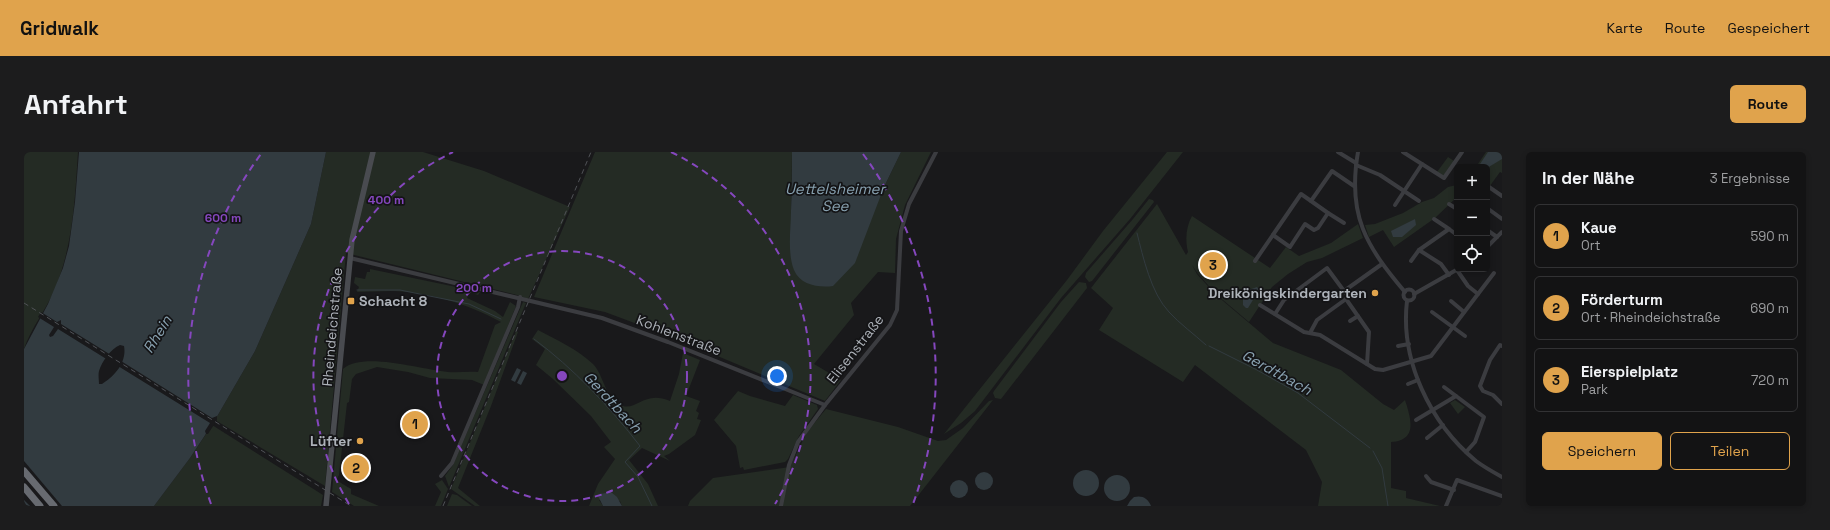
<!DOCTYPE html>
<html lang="de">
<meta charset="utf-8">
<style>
body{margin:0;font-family:"Space Grotesk",sans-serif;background:#1c1c1d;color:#f1f3f6}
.controls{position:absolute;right:12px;top:12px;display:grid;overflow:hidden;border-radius:6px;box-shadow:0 2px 6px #0003}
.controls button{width:36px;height:36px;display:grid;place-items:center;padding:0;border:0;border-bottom:1px solid #323234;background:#131314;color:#f1f3f6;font:20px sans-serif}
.you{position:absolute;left:753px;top:224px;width:14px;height:14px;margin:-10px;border:3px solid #fff;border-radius:50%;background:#1a73e8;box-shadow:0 0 0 6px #1a73e833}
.badge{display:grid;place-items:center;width:26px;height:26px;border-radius:50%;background:#e0a34c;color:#111;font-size:13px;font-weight:700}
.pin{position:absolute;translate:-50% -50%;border:2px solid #fff;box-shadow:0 1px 4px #0006}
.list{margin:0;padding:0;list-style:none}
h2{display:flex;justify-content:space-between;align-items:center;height:52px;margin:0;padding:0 16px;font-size:17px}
h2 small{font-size:13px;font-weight:400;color:#9d9ea0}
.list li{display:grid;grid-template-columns:26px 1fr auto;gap:12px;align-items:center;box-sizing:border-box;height:64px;margin:0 8px 8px;padding:0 8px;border:1px solid #323234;border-radius:6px}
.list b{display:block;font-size:15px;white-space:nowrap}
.list p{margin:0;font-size:13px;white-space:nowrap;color:#9d9ea0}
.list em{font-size:13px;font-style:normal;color:#9d9ea0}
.actions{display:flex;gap:8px;padding:12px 16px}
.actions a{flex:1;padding:9px 0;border:1px solid #e0a34c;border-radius:6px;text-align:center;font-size:14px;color:#e0a34c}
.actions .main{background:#e0a34c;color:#111}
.icon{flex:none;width:22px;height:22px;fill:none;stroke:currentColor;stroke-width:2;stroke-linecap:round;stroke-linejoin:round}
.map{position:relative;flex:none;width:1478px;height:354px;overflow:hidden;border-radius:6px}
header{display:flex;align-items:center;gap:24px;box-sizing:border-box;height:56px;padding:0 20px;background:#e0a34c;color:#111}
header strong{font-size:19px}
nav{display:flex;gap:22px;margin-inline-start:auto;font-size:14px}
.intro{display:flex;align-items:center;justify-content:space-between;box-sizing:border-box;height:96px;padding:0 24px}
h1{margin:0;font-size:28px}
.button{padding:10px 18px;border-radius:6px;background:#e0a34c;color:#111;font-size:14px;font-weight:700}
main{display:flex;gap:24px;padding:0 24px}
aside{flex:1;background:#131314;border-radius:6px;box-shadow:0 2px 6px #0003}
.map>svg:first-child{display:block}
.green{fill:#242b24}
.water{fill:#323b40;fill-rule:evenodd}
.pier{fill:#19191b}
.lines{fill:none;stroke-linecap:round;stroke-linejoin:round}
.stream{stroke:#323b40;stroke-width:1}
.minor{stroke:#3b3c40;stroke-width:4}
.secondary{stroke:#494b50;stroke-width:5.5}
.motorway{stroke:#676a70;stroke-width:7}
.rail{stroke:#505257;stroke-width:1;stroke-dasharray:5 4;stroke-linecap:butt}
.ring{fill:none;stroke:#8547be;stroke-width:2;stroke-dasharray:7 5}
.poi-dot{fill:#e0a34c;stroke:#141416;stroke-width:1.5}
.labels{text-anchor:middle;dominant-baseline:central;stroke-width:3.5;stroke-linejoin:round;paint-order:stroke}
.poi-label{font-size:14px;font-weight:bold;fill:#adb2b9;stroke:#141416;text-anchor:end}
.street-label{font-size:14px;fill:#adb2b9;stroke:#141416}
.water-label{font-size:15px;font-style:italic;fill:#88a1b0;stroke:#141416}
.centre{fill:#8547be;stroke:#141416;stroke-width:2}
.ring-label{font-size:12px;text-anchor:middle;font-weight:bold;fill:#8547be;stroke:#141416;stroke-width:3.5;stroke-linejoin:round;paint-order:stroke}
</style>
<header>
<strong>Gridwalk</strong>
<nav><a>Karte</a><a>Route</a><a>Gespeichert</a></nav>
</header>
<div class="intro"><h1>Anfahrt</h1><a class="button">Route</a></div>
<main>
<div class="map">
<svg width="1478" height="354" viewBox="0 0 1478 354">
<rect width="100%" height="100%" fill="#19191b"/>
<!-- green -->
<g class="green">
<path d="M0,0H54C51,47 49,93 31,137C22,158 7,176 0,197Z"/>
<polygon points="302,0 399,0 460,19 546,55 504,147 493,143 322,101 301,334 191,268 231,199 287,72"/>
<polygon points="571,0 768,0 767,104 860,35 877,0 907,0 881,53 872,87 871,121 854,120 827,151 830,163 790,212 817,228 801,249 648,185 581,160 510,145"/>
<polygon points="1143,0 1159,0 1106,67 1037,146 951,259 937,271 920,282 1043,128 1079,79"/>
<polygon points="1462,0 1478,0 1478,21 1476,20 1463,38 1463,15 1452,15"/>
<polygon points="1424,5 1430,9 1420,24 1413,20"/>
<polygon points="1433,33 1433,45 1411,66 1370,95 1359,78 1345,85 1341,73 1351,72 1379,61 1398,50 1410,46 1424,35"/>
<polygon points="1125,47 1129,48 1130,50 1068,129 1065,130 1061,125 1062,121 1109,67"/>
<path d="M1133,52L1162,103L1164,100C1161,87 1162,75 1168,64L1246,116L1262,95L1275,104L1307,91L1334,72L1339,86L1298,106L1283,110L1264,122L1248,135L1225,170L1193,143L1174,122L1168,113L1173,122L1192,143L1249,191L1317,218L1359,252L1370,258L1381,248C1387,267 1394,288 1367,290V336L1382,339V346L1416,354H1294L1298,330L1282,298L1171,213L1159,230L1075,178L1089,156L1067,136Z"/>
<path d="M346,117L456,140L454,143L445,140L443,146L471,159L479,165L486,150L492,154L460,233L448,228L406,226L384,220L353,215L332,222L328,227L325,250L323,251L315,323L312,328L327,337V342L355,354H330L308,340L319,217C339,199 398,218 424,220C434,221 444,219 454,220L471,173L477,170C444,152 405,140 368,139C356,139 345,140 333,140L335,135L330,131L331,125L341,127L343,120H346Z"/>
<polygon points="1055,130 1062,131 1063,136 977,247 971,246 969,241 970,239 1037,150"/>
<polygon points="499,150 502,151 425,335 421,324 429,313"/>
<path d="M514,178C533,188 553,197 569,212C580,223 581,248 599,254C613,258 621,238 646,249L655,222L659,201L676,208L662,244L676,249L672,259L675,261L673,267L677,268L671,283L645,302L640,304L646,309L618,296L605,308L624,332L634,354H598L596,349L575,348L579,354H565L574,332L591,307L580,295L587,290L567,264L529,227L512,213L521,197L508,187Z"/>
<polygon points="492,179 494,180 467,254 434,336 456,354 451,354 427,337"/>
<polygon points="714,239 726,244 761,254 769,243 793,253 794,257 775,284 764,307 761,310 720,318 719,315 716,316 712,294 690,268"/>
<polygon points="969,248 886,354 664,354 666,349 689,326 766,315 783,280 802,257 874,275 914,289 922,288 939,276 965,249"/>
<polygon points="1431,248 1441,255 1434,262 1426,251"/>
<polygon points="188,273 299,343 297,354 130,354 166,306"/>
<polygon points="418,328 424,337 417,354 411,354 417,340 411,332"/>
<polygon points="428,342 433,343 448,354 423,354"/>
</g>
<!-- water -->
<g class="water">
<path d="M55,0H302L287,72L231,199L191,268L166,306L130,354H0V197L24,152L39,116L45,94L51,50ZM96,193L100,194C103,210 91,224 78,232H75C75,228 74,223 75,219C78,209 87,197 96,193Z"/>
<path d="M768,0H877L860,35L831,111L809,134C795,136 776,133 770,118C763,100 767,77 767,59C768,39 768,20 768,0Z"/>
<polygon points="1464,0 1478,0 1478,7 1463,16 1454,15"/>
<polygon points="1391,67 1392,73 1378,85 1369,85 1367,79"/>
<polygon points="1233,135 1235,138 1224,156 1222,156 1219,153 1219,147 1217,143 1219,140"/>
<polygon points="493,216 497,218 491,230 487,228"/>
<polygon points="499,219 503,221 497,233 493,231"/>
<circle cx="1062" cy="331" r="13"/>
<circle cx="960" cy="329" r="9"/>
<circle cx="1093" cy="336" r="13"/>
<circle cx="935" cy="337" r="9"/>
<polygon points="587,340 593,345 598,354 579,354 574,344 576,342"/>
<path d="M1110,345C1118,343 1124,346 1127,354H1103L1106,349Z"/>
</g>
<!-- pier -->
<g class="pier">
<polygon points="17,160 33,170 37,168 37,172 87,203 84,208 34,177 29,184 26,185 25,183 30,175 14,165"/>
<polygon points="97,209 188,266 193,264 193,268 184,282 182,282 181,279 186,271 94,214"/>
<polygon points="0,309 38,354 6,354 0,348"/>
</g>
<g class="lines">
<!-- stream -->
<g class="stream">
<path d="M1113,81C1119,105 1127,141 1145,160C1156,172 1170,182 1182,193"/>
<polyline points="333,138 376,138 445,152 477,167"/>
<path d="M510,187C549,216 586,255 616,294L601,310L614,325L628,354"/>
<polyline points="1185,194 1233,218 1274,241 1346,296"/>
<polyline points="1349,299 1358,316 1364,354"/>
</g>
<!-- minor -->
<g class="minor">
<polyline points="1314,0 1332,11"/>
<path d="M1334,0C1323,63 1342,94 1381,140"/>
<polyline points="1379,0 1420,26 1438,0"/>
<polyline points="1332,13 1356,23 1395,49"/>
<polyline points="1465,35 1478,44"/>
<polyline points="1425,52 1433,57"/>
<polyline points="1371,53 1398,12"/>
<polyline points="1463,56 1478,67"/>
<polyline points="1304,61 1320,71"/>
<polyline points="1410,67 1425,77"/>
<polyline points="1463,78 1473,85"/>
<polyline points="1249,83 1266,95 1281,72 1290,78 1294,76 1304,61 1287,49"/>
<polyline points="1463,95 1478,80"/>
<polyline points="326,106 578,166 644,190 801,253"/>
<polyline points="1231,109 1277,42 1287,49 1308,19 1330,34"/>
<polyline points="1387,109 1395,98"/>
<polyline points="1425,123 1417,112 1395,98 1425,77 1433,83"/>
<circle cx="1385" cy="143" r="5.5"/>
<polyline points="1390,142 1434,117"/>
<polyline points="1454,142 1470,121"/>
<path d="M1383,149C1376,208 1406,271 1452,309C1460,315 1469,320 1478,325"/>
<polyline points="1427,149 1440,160"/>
<polyline points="1236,153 1280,180 1296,183 1351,217 1359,218 1407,204 1454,142 1444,134 1433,118"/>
<polyline points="1408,160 1441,184"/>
<polyline points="1251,162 1260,148 1303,116 1320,139"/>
<polyline points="1326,169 1334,164"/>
<polyline points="1286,181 1293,168 1322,147"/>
<polyline points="1374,194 1385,192"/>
<polyline points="1478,194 1476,193 1466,208 1456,234 1459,239 1469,243 1478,252"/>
<polyline points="1343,212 1345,180 1322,147 1324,144 1320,139 1358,112"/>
<polyline points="1384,232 1394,228"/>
<polyline points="1420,235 1432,244"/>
<polyline points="1392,268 1432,244 1460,265 1451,290 1442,300"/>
<polyline points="1403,286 1419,273"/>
<polyline points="417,324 428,311 494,155 496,145"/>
<polyline points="1402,324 1407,330 1430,338"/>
<polyline points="757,354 765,313 774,290 801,253 866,173 873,158 877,79 885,52 912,0"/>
<polyline points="1422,354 1433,328 1478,344"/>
</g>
<!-- secondary -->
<polyline class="secondary" points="302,354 328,88 349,0"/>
<!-- motorway -->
<g class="motorway">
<polyline points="0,319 30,354"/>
<polyline points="0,335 16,354"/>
</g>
<!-- rail -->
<g class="rail">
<polyline points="0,151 327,354"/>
<polyline points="419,354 567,0"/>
</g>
</g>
<!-- distance rings -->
<g class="ring">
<circle cx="538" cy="224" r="125"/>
<path d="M325 352A249 249 0 0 1 429 0M647 0A249 249 0 0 1 751 352"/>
<path d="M187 352A374 374 0 0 1 237 2M839 2A374 374 0 0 1 889 352"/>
</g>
<!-- markers -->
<g class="poi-dot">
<circle cx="1351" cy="141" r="4"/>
<rect x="323" y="145" width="8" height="8" rx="2"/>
<circle cx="336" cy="289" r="4"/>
</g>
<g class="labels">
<!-- poi labels -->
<g class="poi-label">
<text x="1343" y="141">Dreikönigskindergarten</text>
<text x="335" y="149" text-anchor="start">Schacht 8</text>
<text x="328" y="289">Lüfter</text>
</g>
<!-- street labels -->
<g class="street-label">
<text transform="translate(308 175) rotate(-85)">Rheindeichstraße</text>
<text transform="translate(655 183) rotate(21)">Kohlenstraße</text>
<text transform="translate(831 197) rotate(-52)">Elisenstraße</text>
</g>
<!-- water labels -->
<g class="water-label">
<text x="811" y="36">Uettelsheimer<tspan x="811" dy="17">See</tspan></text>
<text transform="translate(133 182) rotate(-59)">Rhein</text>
<text transform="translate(1253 220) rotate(29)">Gerdtbach</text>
<text transform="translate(589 250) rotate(47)">Gerdtbach</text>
</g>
</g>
<circle cx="538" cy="224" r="6" class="centre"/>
<g class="ring-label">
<text x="362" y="52">400 m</text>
<text x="199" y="70">600 m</text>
<text x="450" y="140">200 m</text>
</g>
</svg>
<div class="controls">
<button>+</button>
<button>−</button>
<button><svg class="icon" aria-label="locate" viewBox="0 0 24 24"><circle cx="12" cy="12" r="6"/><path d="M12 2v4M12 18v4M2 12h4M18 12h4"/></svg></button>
</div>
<div class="you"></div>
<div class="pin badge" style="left:391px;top:272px">1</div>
<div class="pin badge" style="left:332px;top:316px">2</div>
<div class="pin badge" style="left:1189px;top:113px">3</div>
</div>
<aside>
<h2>In der Nähe<small>3 Ergebnisse</small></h2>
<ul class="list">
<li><span class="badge">1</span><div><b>Kaue</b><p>Ort</p></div><em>590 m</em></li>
<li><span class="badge">2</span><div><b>Förderturm</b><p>Ort · Rheindeichstraße</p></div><em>690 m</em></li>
<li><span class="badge">3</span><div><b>Eierspielplatz</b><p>Park</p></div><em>720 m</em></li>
</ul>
<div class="actions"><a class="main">Speichern</a><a>Teilen</a></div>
</aside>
</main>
